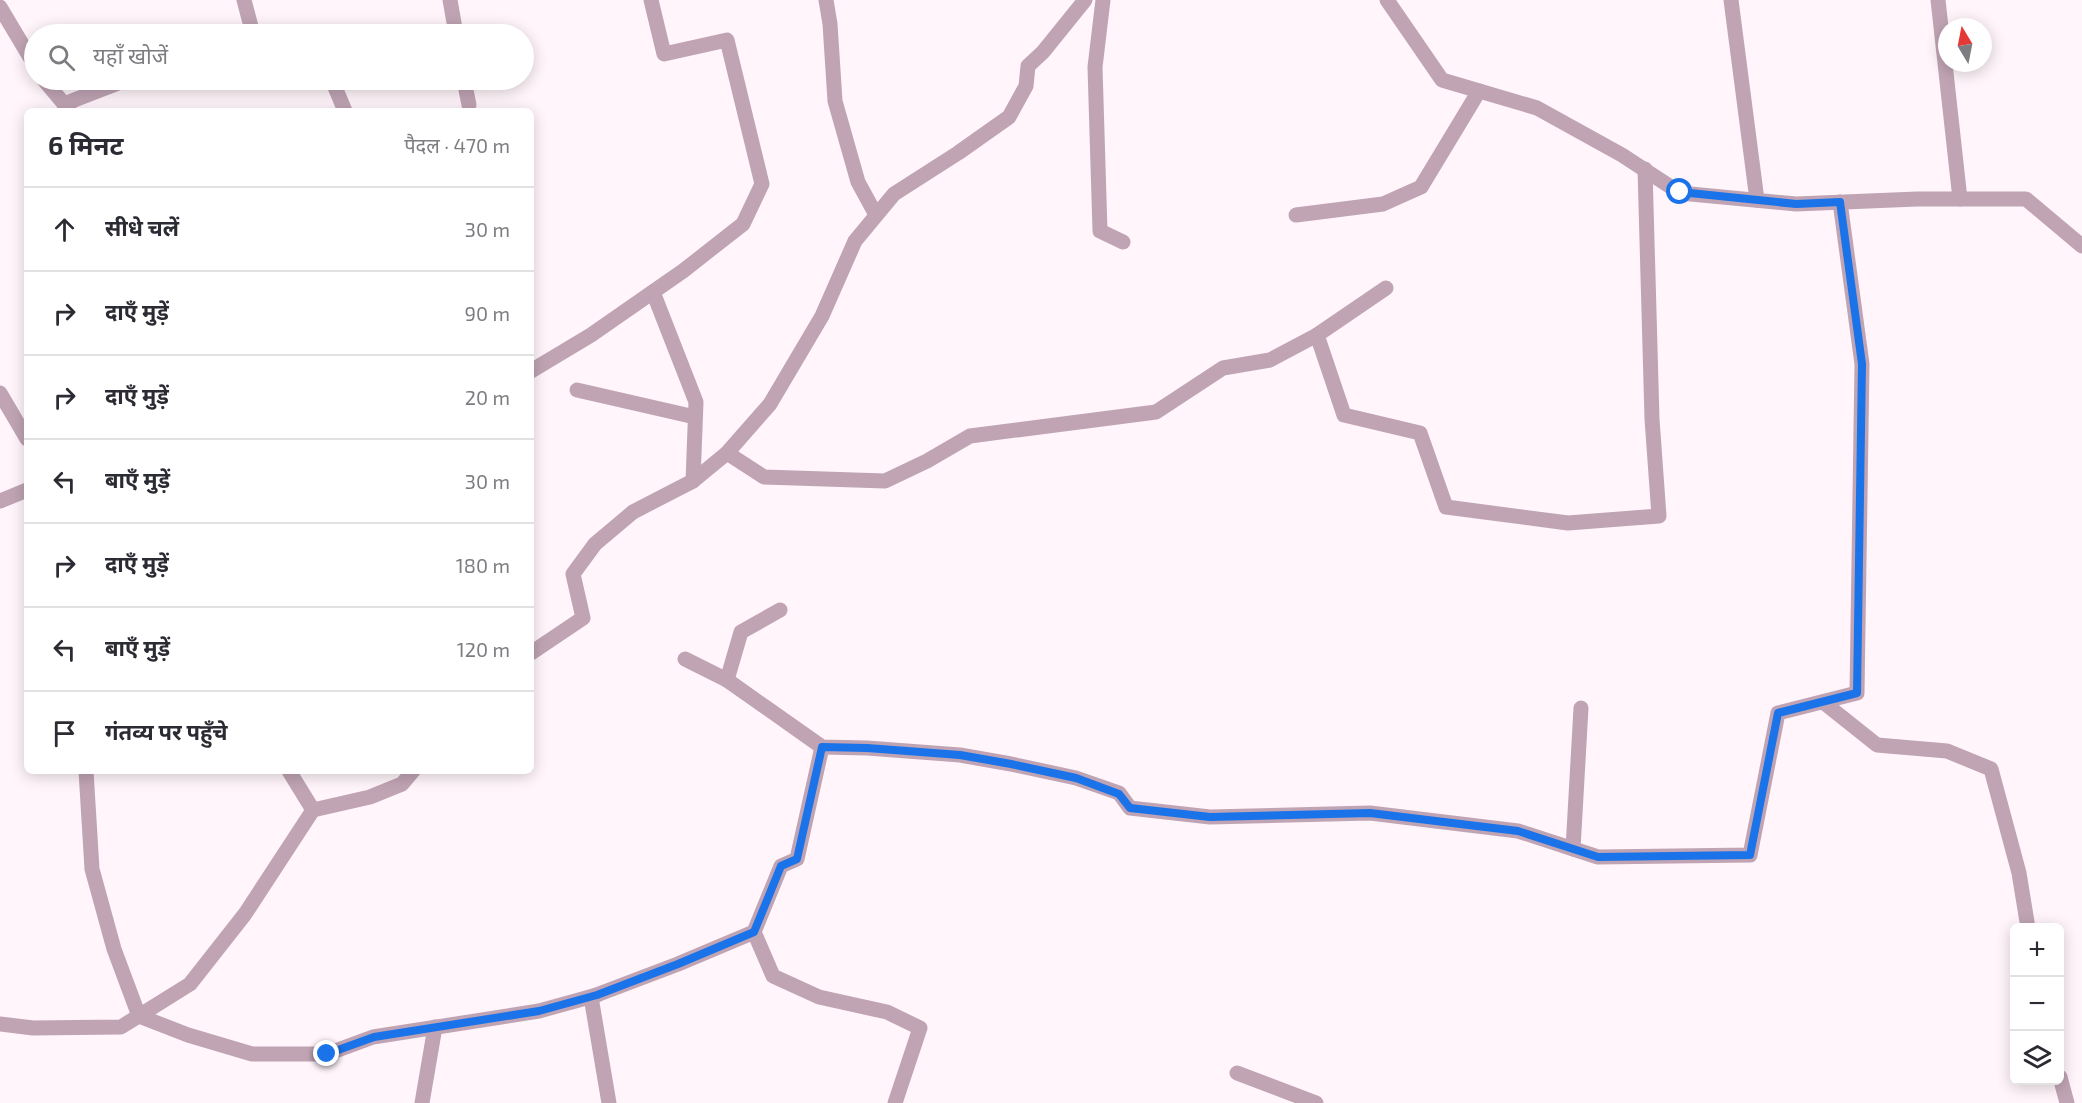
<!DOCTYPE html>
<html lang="hi">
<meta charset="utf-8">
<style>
body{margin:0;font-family:"Exo 2","Noto Sans Devanagari",sans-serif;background:#f7f7f7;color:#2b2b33}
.controls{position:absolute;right:18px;bottom:18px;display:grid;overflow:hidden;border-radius:9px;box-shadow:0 3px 15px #0003}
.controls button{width:54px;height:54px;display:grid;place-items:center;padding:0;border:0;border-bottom:2px solid #e1e1e2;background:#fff;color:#2b2b33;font:30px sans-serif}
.compass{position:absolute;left:1938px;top:18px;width:54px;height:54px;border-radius:50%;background:#fff;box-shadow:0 3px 15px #0003;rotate:350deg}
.stop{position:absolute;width:18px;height:18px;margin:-14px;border:4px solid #1a73e8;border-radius:50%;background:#fff}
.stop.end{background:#1a73e8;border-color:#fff;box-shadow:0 2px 6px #0008}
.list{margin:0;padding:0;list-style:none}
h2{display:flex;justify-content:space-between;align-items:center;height:78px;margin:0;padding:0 24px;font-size:26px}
h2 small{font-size:20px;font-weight:400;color:#7c7c81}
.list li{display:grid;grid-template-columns:39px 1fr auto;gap:18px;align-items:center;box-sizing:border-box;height:84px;padding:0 24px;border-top:2px solid #e1e1e2}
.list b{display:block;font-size:22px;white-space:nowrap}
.list em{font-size:20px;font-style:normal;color:#7c7c81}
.icon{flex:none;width:33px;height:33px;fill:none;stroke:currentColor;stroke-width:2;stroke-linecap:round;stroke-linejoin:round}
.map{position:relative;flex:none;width:2082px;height:1103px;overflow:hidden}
.search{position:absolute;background:#fff;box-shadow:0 3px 15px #0003;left:24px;top:24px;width:510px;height:66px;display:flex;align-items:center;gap:15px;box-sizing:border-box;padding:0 21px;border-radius:33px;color:#7c7c81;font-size:22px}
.panel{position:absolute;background:#fff;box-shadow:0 3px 15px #0003;left:24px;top:108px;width:510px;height:666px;border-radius:9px}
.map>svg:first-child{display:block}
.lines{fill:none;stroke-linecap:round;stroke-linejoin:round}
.minor{stroke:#c0a4b4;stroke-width:15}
.route{stroke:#1a73e8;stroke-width:8}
</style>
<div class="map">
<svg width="2082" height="1103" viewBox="0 0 2082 1103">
<rect width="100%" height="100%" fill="#fff5fa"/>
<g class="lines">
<!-- minor -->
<g class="minor">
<polyline points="244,0 253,34"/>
<polyline points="450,0 456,34"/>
<polyline points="826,0 830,24 835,101 858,182 876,215"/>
<polyline points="1103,0 1095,67 1100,231 1123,242"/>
<polyline points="1387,0 1442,80 1537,108 1622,155 1680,193 1796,204 1917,199 2026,199 2082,246"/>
<polyline points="1731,0 1757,200"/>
<polyline points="1938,0 1960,199"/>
<polyline points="0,7 34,64"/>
<polyline points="44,80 70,111"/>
<polyline points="332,80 345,111"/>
<polyline points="464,80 469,105"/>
<polyline points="64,104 126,80"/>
<polyline points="1296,215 1383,204 1421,187 1479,91"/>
<polyline points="1386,288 1317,335 1344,415 1420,433 1446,507 1568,523 1659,516 1652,419 1645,169"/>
<polyline points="653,292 696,402 693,481"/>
<polyline points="531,371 591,335 683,271 743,224 762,184 727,40 664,54 651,0"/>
<polyline points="577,390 695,417"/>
<polyline points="0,393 27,439"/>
<polyline points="727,453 764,477 885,481 927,461 970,436 1156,412 1223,368 1270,360 1317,335"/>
<polyline points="0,501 27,490"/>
<polyline points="780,610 741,632 727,680 822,747 867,748 960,755 1011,764 1076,778 1119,793 1130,808 1210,817 1370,813 1518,831 1598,857 1750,855 1778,713 1857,693 1862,364 1840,202"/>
<polyline points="531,653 583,618 573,574 595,544 633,512 693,481 727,453 770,404 822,316 855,241 894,194 958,153 1009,117 1026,86 1028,66 1043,52 1085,0"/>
<polyline points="685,659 727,680"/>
<polyline points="1823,702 1877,745 1947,751 1991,769 2019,873 2028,928"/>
<polyline points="822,747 797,859 781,866 754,932 773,976 819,997 887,1012 920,1028 895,1103"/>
<polyline points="86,771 92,869 114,949 139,1016 188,1035 252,1054 327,1054 373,1037 539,1011 597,995"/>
<polyline points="289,771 313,810"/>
<polyline points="1573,849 1581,708"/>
<polyline points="0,1024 33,1028 121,1027 190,984 245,914 313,810 370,797 402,784 413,771"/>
<polyline points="1237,1073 1316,1103"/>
<polyline points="2060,1077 2067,1103"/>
<polyline points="422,1103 435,1027"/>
<polyline points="609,1103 591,997 678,964 754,932"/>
</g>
</g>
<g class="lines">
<!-- route -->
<polyline class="route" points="327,1054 374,1037 539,1011 597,995 678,964 754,932 781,866 797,859 822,747 867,748 960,755 1011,764 1076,778 1119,794 1130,808 1210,817 1370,813 1518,831 1598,857 1750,855 1778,713 1857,693 1862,364 1840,202 1796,204 1680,192"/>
</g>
</svg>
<div class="controls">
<button>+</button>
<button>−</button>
<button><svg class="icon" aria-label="layers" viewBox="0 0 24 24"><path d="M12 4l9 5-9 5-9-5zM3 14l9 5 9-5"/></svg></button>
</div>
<svg class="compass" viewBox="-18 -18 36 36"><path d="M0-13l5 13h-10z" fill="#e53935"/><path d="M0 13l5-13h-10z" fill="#7c7c81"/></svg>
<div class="stop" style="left:1680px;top:192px"></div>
<div class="stop end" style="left:327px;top:1054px"></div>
<div class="search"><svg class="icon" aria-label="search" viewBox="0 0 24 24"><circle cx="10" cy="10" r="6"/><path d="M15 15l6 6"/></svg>यहाँ खोजें</div>
<section class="panel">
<h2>6 मिनट<small>पैदल · 470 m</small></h2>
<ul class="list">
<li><svg class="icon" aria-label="ahead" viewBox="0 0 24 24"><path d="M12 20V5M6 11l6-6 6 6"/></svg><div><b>सीधे चलें</b></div><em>30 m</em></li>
<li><svg class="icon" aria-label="right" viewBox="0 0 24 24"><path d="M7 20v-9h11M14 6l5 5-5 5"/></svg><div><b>दाएँ मुड़ें</b></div><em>90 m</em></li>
<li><svg class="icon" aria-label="right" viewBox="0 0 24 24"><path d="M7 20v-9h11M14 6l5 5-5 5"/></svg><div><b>दाएँ मुड़ें</b></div><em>20 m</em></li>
<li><svg class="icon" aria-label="left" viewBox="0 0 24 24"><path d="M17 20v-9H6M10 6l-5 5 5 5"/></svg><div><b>बाएँ मुड़ें</b></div><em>30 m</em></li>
<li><svg class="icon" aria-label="right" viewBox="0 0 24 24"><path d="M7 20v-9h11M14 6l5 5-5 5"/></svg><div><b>दाएँ मुड़ें</b></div><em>180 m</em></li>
<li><svg class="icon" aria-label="left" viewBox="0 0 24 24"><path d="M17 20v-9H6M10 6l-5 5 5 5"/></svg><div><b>बाएँ मुड़ें</b></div><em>120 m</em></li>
<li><svg class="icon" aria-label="arrive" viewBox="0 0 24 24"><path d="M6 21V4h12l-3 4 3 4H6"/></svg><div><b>गंतव्य पर पहुँचे</b></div></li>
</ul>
</section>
</div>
